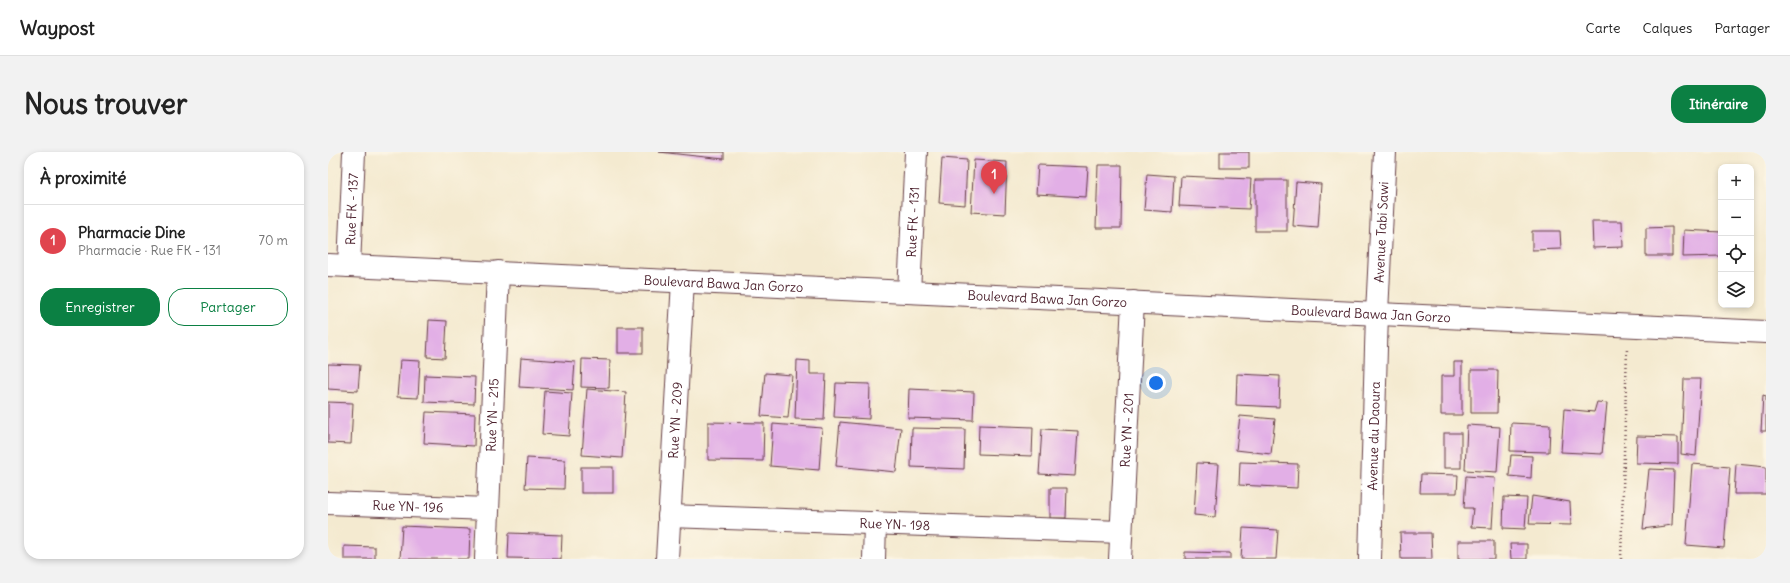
<!DOCTYPE html>
<html lang="fr">
<meta charset="utf-8">
<style>
body{margin:0;font-family:Delius,sans-serif;background:#f2f2f2;color:#222}
.controls{position:absolute;right:12px;top:12px;display:grid;overflow:hidden;border-radius:8px;box-shadow:0 2px 6px #0003}
.controls button{width:36px;height:36px;display:grid;place-items:center;padding:0;border:0;border-bottom:1px solid #e0e0e0;background:#fff;color:#222;font:20px sans-serif}
.you{position:absolute;left:828px;top:231px;width:14px;height:14px;margin:-10px;border:3px solid #fff;border-radius:50%;background:#1a73e8;box-shadow:0 0 0 6px #1a73e833}
.badge{display:grid;place-items:center;width:26px;height:26px;border-radius:50%;background:#0b8043;color:#fff;font-size:13px;font-weight:700}
.pin{position:absolute;translate:-50% -33px;filter:drop-shadow(0 1px 2px #0008)}
.pin::after{content:'';position:absolute;top:21px;width:14px;height:12px;background:inherit;clip-path:polygon(0 0,100% 0,50% 100%)}
.list{margin:0;padding:0;list-style:none}
h2{display:flex;justify-content:space-between;align-items:center;height:52px;margin:0;padding:0 16px;font-size:17px}
h2 small{font-size:13px;font-weight:400;color:#767676}
.list li{display:grid;grid-template-columns:26px 1fr auto;gap:12px;align-items:center;box-sizing:border-box;height:72px;padding:0 16px;border-top:1px solid #e0e0e0}
.list b{display:block;font-size:15px;white-space:nowrap}
.list p{margin:0;font-size:13px;white-space:nowrap;color:#767676}
.list em{font-size:13px;font-style:normal;color:#767676}
.actions{display:flex;gap:8px;padding:12px 16px}
.actions a{flex:1;padding:9px 0;border:1px solid #0b8043;border-radius:16px;text-align:center;font-size:14px;color:#0b8043}
.actions .main{background:#0b8043;color:#fff}
.icon{flex:none;width:22px;height:22px;fill:none;stroke:currentColor;stroke-width:2;stroke-linecap:round;stroke-linejoin:round}
.map{position:relative;flex:none;width:1438px;height:407px;overflow:hidden;border-radius:16px}
header{display:flex;align-items:center;gap:24px;box-sizing:border-box;height:56px;padding:0 20px;background:#fff;border-bottom:1px solid #e0e0e0}
header strong{font-size:19px}
nav{display:flex;gap:22px;margin-inline-start:auto;font-size:14px}
.intro{display:flex;align-items:center;justify-content:space-between;box-sizing:border-box;height:96px;padding:0 24px}
h1{margin:0;font-size:28px}
.button{padding:10px 18px;border-radius:16px;background:#0b8043;color:#fff;font-size:14px;font-weight:700}
main{display:flex;gap:24px;padding:0 24px}
aside{flex:1;background:#fff;border-radius:16px;box-shadow:0 2px 6px #0003}
.map>svg:first-child{display:block}
.building{fill:#e2afe6}
.lines{fill:none;stroke-linecap:round;stroke-linejoin:round}
.minor-casing{stroke:#643d44;stroke-width:24}
.tertiary-casing{stroke:#643d44;stroke-width:24}
.secondary-casing{stroke:#643d44;stroke-width:24}
.path{stroke:#643d44;stroke-width:2.5;stroke-dasharray:1 3;stroke-linecap:butt}
.minor{stroke:#fff;stroke-width:22}
.tertiary{stroke:#fff;stroke-width:22}
.secondary{stroke:#fff;stroke-width:22}
.labels{text-anchor:middle;dominant-baseline:central;stroke-width:3;stroke-linejoin:round;paint-order:stroke}
.street-label{font-size:13px;fill:#4a1f2b;stroke:#fcf5e5}
</style>
<header>
<strong>Waypost</strong>
<nav><a>Carte</a><a>Calques</a><a>Partager</a></nav>
</header>
<div class="intro"><h1>Nous trouver</h1><a class="button">Itinéraire</a></div>
<main>
<aside>
<h2>À proximité<small></small></h2>
<ul class="list">
<li><span class="badge" style="background:#e0444e">1</span><div><b>Pharmacie Dine</b><p>Pharmacie · Rue FK - 131</p></div><em>70 m</em></li>
</ul>
<div class="actions"><a class="main">Enregistrer</a><a>Partager</a></div>
</aside>
<div class="map">
<svg width="1438" height="407" viewBox="0 0 1438 407">
<rect width="100%" height="100%" fill="#fcf5e5"/>
<filter id="ink" filterUnits="userSpaceOnUse"><feTurbulence type="fractalNoise" baseFrequency=".025" numOctaves="2"/><feDisplacementMap in="SourceGraphic" scale="8" xChannelSelector="R" yChannelSelector="G"/><feConvolveMatrix kernelMatrix="1 2 1 2 8 2 1 2 1" color-interpolation-filters="sRGB"/></filter>
<filter id="wash" filterUnits="userSpaceOnUse"><feTurbulence type="fractalNoise" baseFrequency=".012" numOctaves="4" result="noise"/><feDisplacementMap in="SourceGraphic" scale="16" xChannelSelector="R" yChannelSelector="G"/><feGaussianBlur stdDeviation="0.9" result="paint"/><feColorMatrix in="noise" values="0 0 0 0 0 0 0 0 0 0 0 0 0 0 0 0 0 1.4 0 .05"/><feComposite in="paint" operator="in"/></filter>
<g filter="url(#wash)">
<rect width="100%" height="100%" fill="#f4ead0"/>
<g id="blocks">
<!-- building -->
<g class="building">
<polygon points="331,0 396,0 396,7"/>
<rect x="892" y="0" width="29" height="16"/>
<polygon points="614,6 639,8 637,53 611,51"/>
<polygon points="646,8 679,10 677,62 643,60"/>
<polygon points="710,13 760,15 758,45 708,42"/>
<polygon points="770,13 794,13 793,76 768,76"/>
<polygon points="819,22 846,24 844,60 816,58"/>
<polygon points="853,24 923,27 921,57 851,54"/>
<rect x="927" y="28" width="32" height="51"/>
<polygon points="968,30 993,32 990,76 965,74"/>
<polygon points="1264,69 1294,69 1295,95 1265,96"/>
<polygon points="1344,75 1344,104 1318,104 1318,76"/>
<polygon points="1356,78 1393,80 1393,104 1355,105"/>
<polygon points="1204,79 1232,79 1233,97 1204,98"/>
<polygon points="101,168 119,169 117,206 99,205"/>
<rect x="290" y="175" width="25" height="26"/>
<polygon points="193,206 247,210 245,238 191,235"/>
<polygon points="254,207 282,208 281,236 253,235"/>
<polygon points="72,208 92,209 90,246 69,245"/>
<polygon points="469,208 482,209 482,222 498,222 496,268 467,267"/>
<polygon points="1126,210 1134,210 1134,263 1113,263 1113,224 1126,224"/>
<polygon points="0,212 32,213 30,239 0,237"/>
<polygon points="1143,218 1170,218 1169,261 1143,261"/>
<polygon points="437,221 464,223 460,266 433,264"/>
<polygon points="909,222 952,224 951,255 908,253"/>
<polygon points="97,223 147,225 146,252 96,250"/>
<polygon points="1356,227 1373,227 1368,304 1353,302"/>
<polygon points="508,231 542,232 541,267 506,265"/>
<polygon points="259,237 298,240 294,306 254,303"/>
<polygon points="581,237 646,240 645,268 580,266"/>
<polygon points="217,239 244,241 241,284 214,282"/>
<polygon points="1435,243 1438,244 1438,279 1433,279"/>
<polygon points="0,250 25,251 23,292 0,291"/>
<polygon points="1269,250 1279,251 1274,302 1233,300 1236,257 1266,260"/>
<polygon points="98,260 147,262 146,294 96,291"/>
<polygon points="912,264 947,267 943,302 908,298"/>
<polygon points="380,270 436,271 435,309 380,308"/>
<polygon points="512,270 573,276 568,320 508,314"/>
<polygon points="1183,271 1222,273 1221,300 1182,299"/>
<polygon points="445,272 494,276 491,318 442,314"/>
<polygon points="651,273 705,275 704,304 650,302"/>
<polygon points="1139,273 1172,275 1169,320 1137,318"/>
<polygon points="584,276 637,277 636,317 583,315"/>
<polygon points="714,277 750,279 747,324 711,322"/>
<rect x="1116" y="281" width="17" height="35"/>
<polygon points="1309,284 1350,285 1350,312 1308,311"/>
<polygon points="1183,303 1204,304 1203,326 1181,324"/>
<polygon points="199,306 237,308 236,337 197,336"/>
<polygon points="912,310 970,312 969,336 911,333"/>
<polygon points="869,311 891,312 887,365 866,363"/>
<polygon points="1364,312 1402,315 1396,396 1358,393"/>
<polygon points="1408,312 1438,315 1438,342 1406,342"/>
<rect x="253" y="315" width="32" height="26"/>
<polygon points="1321,317 1346,318 1344,373 1315,377"/>
<polygon points="1093,322 1130,323 1129,341 1092,341"/>
<polygon points="1138,324 1167,326 1164,376 1143,375 1145,356 1136,356"/>
<polygon points="722,336 739,336 738,366 722,366"/>
<polygon points="1204,344 1242,350 1243,373 1201,372"/>
<polygon points="1176,345 1199,346 1197,377 1175,376"/>
<polygon points="74,374 142,377 141,407 72,407"/>
<polygon points="915,376 950,378 948,407 913,407"/>
<polygon points="181,381 234,383 233,407 180,406"/>
<polygon points="1072,381 1103,381 1104,407 1073,407"/>
<rect x="1130" y="389" width="36" height="18"/>
<polygon points="1182,392 1199,392 1199,407 1183,407"/>
<polygon points="16,394 47,395 47,407 16,407"/>
<polygon points="857,400 902,401 902,407 857,407"/>
</g>
</g>
</g>
<g filter="url(#ink)">
<use href="#blocks" fill-opacity="0" stroke="#643d44" stroke-width="1"/>
<g class="lines">
<defs>
<g id="minor">
<path id="s1" d="M21,114L26,0"/>
<path id="s2" d="M581,140L588,0"/>
<path id="s3" d="M0,351L160,357"/>
<path id="s4" d="M341,364L793,380"/>
<path id="s5" d="M158,407L170,120"/>
<path id="s6" d="M339,407L355,129"/>
<polyline points="546,407 547,371"/>
<path id="s7" d="M792,407L805,150"/>
</g>
<g id="tertiary">
<path id="s8" d="M1042,407L1049,161L1057,0"/>
</g>
<g id="secondary">
<path id="s9" d="M0,113L1438,180"/>
</g>
</defs>
<!-- minor casing -->
<use href="#minor" class="minor-casing"/>
<!-- tertiary casing -->
<use href="#tertiary" class="tertiary-casing"/>
<!-- secondary casing -->
<use href="#secondary" class="secondary-casing"/>
<!-- path -->
<polyline class="path" points="1293,407 1299,196"/>
<!-- minor -->
<use href="#minor" class="minor"/>
<!-- tertiary -->
<use href="#tertiary" class="tertiary"/>
<!-- secondary -->
<use href="#secondary" class="secondary"/>
</g>
</g>
<g class="labels">
<!-- street labels -->
<g class="street-label">
<text stroke="none"><textPath href="#s1" startOffset="57">Rue FK - 137</textPath></text>
<text stroke="none"><textPath href="#s2" startOffset="70">Rue FK - 131</textPath></text>
<text stroke="none"><textPath href="#s8" startOffset="327">Avenue Tabi Sawi</textPath></text>
<text stroke="none"><textPath href="#s9" startOffset="396">Boulevard Bawa Jan Gorzo</textPath></text>
<text stroke="none"><textPath href="#s9" startOffset="720">Boulevard Bawa Jan Gorzo</textPath></text>
<text stroke="none"><textPath href="#s9" startOffset="1044">Boulevard Bawa Jan Gorzo</textPath></text>
<text stroke="none"><textPath href="#s5" startOffset="144">Rue YN - 215</textPath></text>
<text stroke="none"><textPath href="#s6" startOffset="139">Rue YN - 209</textPath></text>
<text stroke="none"><textPath href="#s7" startOffset="129">Rue YN - 201</textPath></text>
<text stroke="none"><textPath href="#s8" startOffset="123">Avenue du Daoura</textPath></text>
<text stroke="none"><textPath href="#s3" startOffset="80">Rue YN- 196</textPath></text>
<text stroke="none"><textPath href="#s4" startOffset="226">Rue YN- 198</textPath></text>
</g>
</g>
</svg>
<div class="controls">
<button>+</button>
<button>−</button>
<button><svg class="icon" aria-label="locate" viewBox="0 0 24 24"><circle cx="12" cy="12" r="6"/><path d="M12 2v4M12 18v4M2 12h4M18 12h4"/></svg></button>
<button><svg class="icon" aria-label="layers" viewBox="0 0 24 24"><path d="M12 4l9 5-9 5-9-5zM3 14l9 5 9-5"/></svg></button>
</div>
<div class="you"></div>
<div class="pin badge" style="left:666px;top:42px;background:#e0444e">1</div>
</div>
</main>
